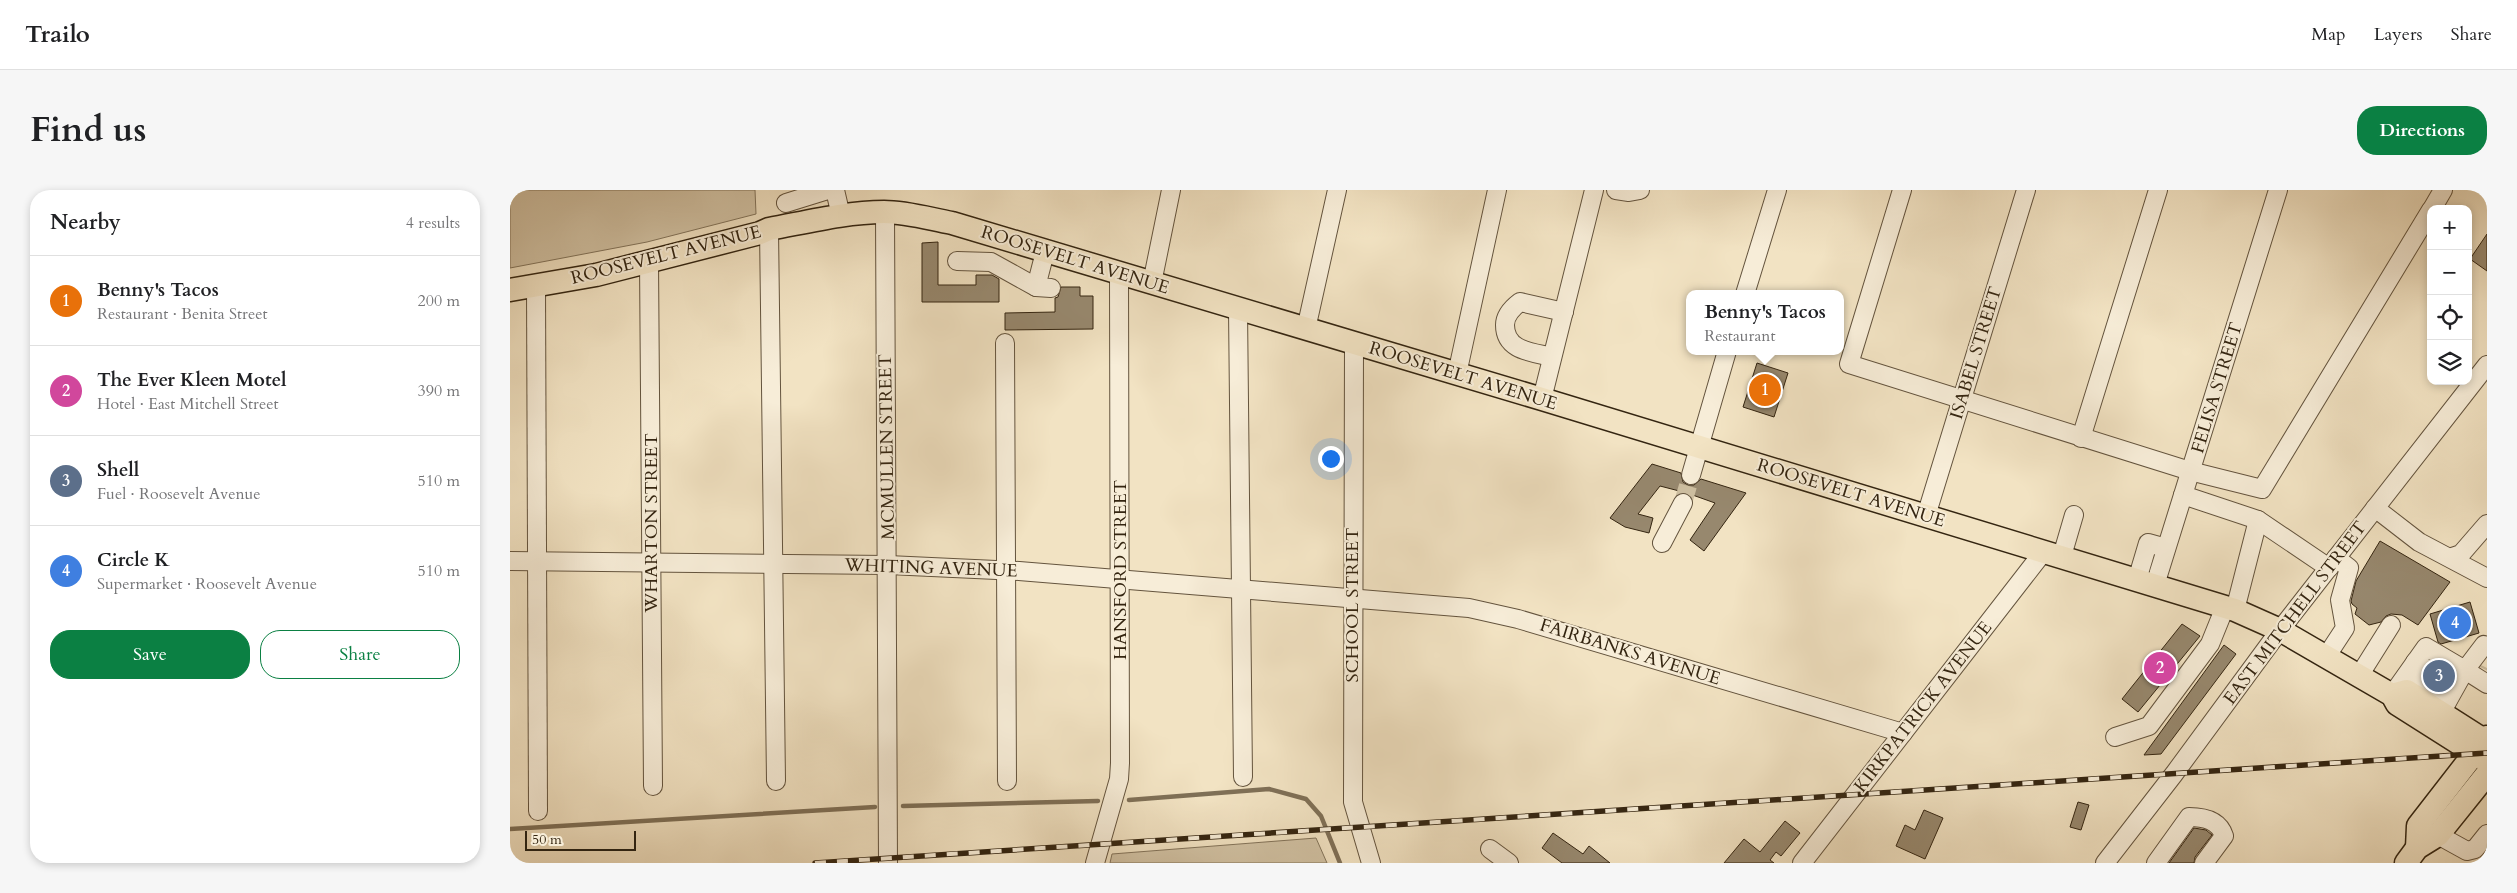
<!DOCTYPE html>
<meta charset="utf-8">
<style>
body{margin:0;font-family:Cardo,serif;background:#f6f6f6;color:#202124}
.controls{position:absolute;right:15px;top:15px;display:grid;overflow:hidden;border-radius:10px;box-shadow:0 2px 8px #0003}
.controls button{width:45px;height:45px;display:grid;place-items:center;padding:0;border:0;border-bottom:1px solid #e0e0e0;background:#fff;color:#202124;font:25px sans-serif}
.scale{position:absolute;left:15px;bottom:12px;width:111px;box-sizing:border-box;padding-left:5px;border:2px solid #342511;border-top:0;font-size:14px;line-height:18px;white-space:nowrap;color:#342511;-webkit-text-stroke:4px #f7edd8;paint-order:stroke}
.you{position:absolute;left:820px;top:268px;width:18px;height:18px;margin:-12px;border:4px solid #fff;border-radius:50%;background:#1a73e8;box-shadow:0 0 0 8px #1a73e833}
.badge{display:grid;place-items:center;width:32px;height:32px;border-radius:50%;background:#0b8043;color:#fff;font-size:16px;font-weight:700}
.pin{position:absolute;translate:-50% -50%;border:2px solid #fff;box-shadow:0 1px 5px #0006}
.popup{position:absolute;left:1176px;top:100px;width:158px;height:65px;box-sizing:border-box;display:grid;place-content:center;border-radius:10px;background:#fff;filter:drop-shadow(0 1px 4px #0005);font-size:16px;white-space:nowrap;color:#757577}
.popup b{font-size:19px;color:#202124}
.popup::after{content:'';position:absolute;left:50%;top:100%;margin-left:-10px;border:10px solid transparent;border-top-color:#fff}
.list{margin:0;padding:0;list-style:none}
h2{display:flex;justify-content:space-between;align-items:center;height:65px;margin:0;padding:0 20px;font-size:21px}
h2 small{font-size:16px;font-weight:400;color:#757577}
.list li{display:grid;grid-template-columns:32px 1fr auto;gap:15px;align-items:center;box-sizing:border-box;height:90px;padding:0 20px;border-top:1px solid #e0e0e0}
.list b{display:block;font-size:19px;white-space:nowrap}
.list p{margin:0;font-size:16px;white-space:nowrap;color:#757577}
.list em{font-size:16px;font-style:normal;color:#757577}
.actions{display:flex;gap:10px;padding:15px 20px}
.actions a{flex:1;padding:11px 0;border:1px solid #0b8043;border-radius:20px;text-align:center;font-size:18px;color:#0b8043}
.actions .main{background:#0b8043;color:#fff}
.icon{flex:none;width:28px;height:28px;fill:none;stroke:currentColor;stroke-width:2;stroke-linecap:round;stroke-linejoin:round}
.map{position:relative;flex:none;width:1977px;height:673px;overflow:hidden;border-radius:20px}
header{display:flex;align-items:center;gap:30px;box-sizing:border-box;height:70px;padding:0 25px;background:#fff;border-bottom:1px solid #e0e0e0}
header strong{font-size:24px}
nav{display:flex;gap:28px;margin-inline-start:auto;font-size:18px}
.intro{display:flex;align-items:center;justify-content:space-between;box-sizing:border-box;height:120px;padding:0 30px}
h1{margin:0;font-size:35px}
.button{padding:12px 22px;border-radius:20px;background:#0b8043;color:#fff;font-size:18px;font-weight:700}
main{display:flex;gap:30px;padding:0 30px}
aside{flex:1;background:#fff;border-radius:20px;box-shadow:0 2px 8px #0003}
.map>svg:first-child{display:block}
.green{fill:#d2c3a5;stroke:#83745b}
.lines{fill:none;stroke-linecap:round;stroke-linejoin:round}
.stream{stroke:#7f7057;stroke-width:4.5}
.building{fill:#97886e;stroke:#342511}
.minor-tunnel{stroke:#ccbd9f;stroke-width:18;stroke-dasharray:18 9;stroke-linecap:butt}
.minor-casing{stroke:#64543e;stroke-width:20}
.major-casing{stroke:#342511;stroke-width:25}
.minor{stroke:#f7edd8;stroke-width:18}
.major{stroke:#f2e3c3;stroke-width:22}
.rail-casing{stroke:#342511;stroke-width:5.5}
.rail{stroke:#f7edd8;stroke-width:4;stroke-dasharray:11;stroke-linecap:butt}
.labels{text-anchor:middle;dominant-baseline:central;stroke-width:4;stroke-linejoin:round;paint-order:stroke}
.street-label{font-size:18px;fill:#342511;stroke:#f7edd8}
</style>
<header>
<strong>Trailo</strong>
<nav><a>Map</a><a>Layers</a><a>Share</a></nav>
</header>
<div class="intro"><h1>Find us</h1><a class="button">Directions</a></div>
<main>
<aside>
<h2>Nearby<small>4 results</small></h2>
<ul class="list">
<li><span class="badge" style="background:#e8710a">1</span><div><b>Benny's Tacos</b><p>Restaurant · Benita Street</p></div><em>200 m</em></li>
<li><span class="badge" style="background:#d1479c">2</span><div><b>The Ever Kleen Motel</b><p>Hotel · East Mitchell Street</p></div><em>390 m</em></li>
<li><span class="badge" style="background:#5c6f8a">3</span><div><b>Shell</b><p>Fuel · Roosevelt Avenue</p></div><em>510 m</em></li>
<li><span class="badge" style="background:#3f7fe0">4</span><div><b>Circle K</b><p>Supermarket · Roosevelt Avenue</p></div><em>510 m</em></li>
</ul>
<div class="actions"><a class="main">Save</a><a>Share</a></div>
</aside>
<div class="map">
<svg width="1977" height="673" viewBox="0 0 1977 673">
<rect width="100%" height="100%" fill="#f2e3c3"/>
<filter id="stains"><feTurbulence type="fractalNoise" baseFrequency=".004" numOctaves="4"/><feColorMatrix values="0 0 0 0 .2 0 0 0 0 .09 0 0 0 0 .02 0 0 0 .5 -.17"/></filter>
<radialGradient id="worn" r=".72"><stop offset=".6" stop-color="#630" stop-opacity="0"/><stop offset="1" stop-color="#630" stop-opacity=".3"/></radialGradient>
<!-- green -->
<g class="green">
<polygon points="0,0 245,0 246,24 137,52 0,78"/>
<polygon points="806,648 817,673 600,673 602,664"/>
</g>
<g class="lines">
<!-- stream -->
<g class="stream">
<polyline points="619,610 759,599 796,609 811,626 830,673"/>
<polyline points="393,616 588,611"/>
<polyline points="0,639 365,617"/>
</g>
</g>
<!-- building -->
<g class="building">
<polygon points="1977,44 1977,81 1960,69"/>
<polygon points="428,52 428,95 466,95 466,85 482,85 489,89 489,112 412,112 412,53"/>
<polygon points="551,97 570,97 570,106 583,106 583,139 495,140 495,123 545,122 545,108 548,107"/>
<polygon points="1247,173 1278,183 1264,227 1233,217"/>
<polygon points="1142,274 1171,283 1173,292 1178,295 1184,295 1191,289 1236,303 1194,361 1180,350 1205,313 1177,303 1150,296 1128,324 1143,328 1139,343 1115,337 1100,328"/>
<polygon points="1870,351 1940,392 1908,435 1892,425 1881,424 1876,426 1871,432 1859,435 1845,424 1847,418 1842,414 1841,411 1846,391"/>
<polygon points="1960,412 1969,443 1931,454 1928,452 1920,424"/>
<polygon points="1672,434 1690,446 1628,522 1612,509"/>
<polygon points="1714,455 1726,464 1651,564 1634,565"/>
<polygon points="1933,479 1939,483 1932,494 1927,492 1932,487"/>
<polygon points="1568,612 1579,615 1571,640 1560,637"/>
<polygon points="1414,620 1433,628 1415,669 1386,656 1395,635 1405,640"/>
<polygon points="1275,631 1290,643 1271,666 1266,662 1260,670 1264,673 1214,673 1234,649 1250,662"/>
<polygon points="1684,638 1696,640 1702,645 1685,667 1684,673 1659,673"/>
<polygon points="1043,643 1073,664 1079,656 1100,673 1052,673 1032,658"/>
</g>
<g class="lines">
<!-- minor-tunnel -->
<g class="minor-tunnel">
<polyline points="1173,313 1181,285"/>
<polyline points="1976,480 1977,478"/>
<polyline points="1923,482 1935,489"/>
</g>
<defs>
<g id="minor">
<polyline points="325,0 331,26"/>
<polyline points="1106,0 1119,2 1130,0"/>
<polyline points="1392,0 1339,174 1680,281 1752,299 1921,20"/>
<polyline points="276,13 318,0"/>
<polyline points="1922,19 1933,0"/>
<polyline points="375,22 378,673"/>
<polyline points="259,39 266,591"/>
<polyline points="535,62 526,97 541,98"/>
<polyline points="139,71 143,596"/>
<polyline points="447,71 481,72 526,97"/>
<polyline points="642,93 661,0"/>
<polyline points="26,96 28,621"/>
<polyline points="1235,104 1267,0"/>
<polyline points="728,119 733,587"/>
<polyline points="796,139 827,0"/>
<polyline points="495,153 497,591"/>
<polyline points="844,154 843,612 861,673"/>
<path d="M1042,167C1022,162 995,161 995,135C995,125 1002,118 1010,112L1054,122"/>
<polyline points="947,184 987,0"/>
<polyline points="1032,209 1084,0"/>
<polyline points="1571,248 1648,0"/>
<polyline points="1181,285 1217,161"/>
<polyline points="1673,305 1748,330 1819,378"/>
<polyline points="1865,318 1909,352 1977,388"/>
<polyline points="1416,326 1516,0"/>
<polyline points="1152,353 1173,313"/>
<polyline points="1552,366 1564,325"/>
<polyline points="1942,367 1951,364 1977,334"/>
<polyline points="0,371 378,375 509,381 959,418 1008,429 1393,543"/>
<polyline points="1627,390 1638,353 1656,358"/>
<polyline points="1645,395 1768,0"/>
<polyline points="1725,420 1748,330"/>
<polyline points="1816,467 1835,438 1830,410 1839,378 1826,368"/>
<polyline points="1905,472 1923,482"/>
<polyline points="1849,486 1881,435"/>
<polyline points="1896,486 1938,510"/>
<polyline points="1882,505 1916,457 1955,480 1974,455 1977,456"/>
<polyline points="1931,523 1955,480 1977,494"/>
<polyline points="1605,547 1639,536 1700,454 1715,417"/>
<polyline points="1928,645 1957,661 1965,659 1977,644"/>
<polyline points="980,659 999,673"/>
<polyline points="585,673 609,589 610,573 609,84"/>
<polyline points="1292,673 1534,361"/>
<polyline points="1595,673 1664,584 1770,440 1977,175"/>
<path d="M1646,673L1679,627C1694,627 1709,630 1714,646L1694,673"/>
</g>
<g id="major">
<path d="M0,100L86,85L250,43L259,39C297,32 336,22 374,22C397,22 420,29 442,33L1032,209L1725,420L1770,440L1882,505L1887,514L1977,571"/>
<polyline points="1882,505 1897,501 1977,552"/>
<polyline points="1907,658 1908,636 1977,547"/>
<polyline points="1896,673 1907,658 1928,645 1977,584"/>
</g>
</defs>
<!-- minor casing -->
<use href="#minor" class="minor-casing"/>
<!-- major casing -->
<use href="#major" class="major-casing"/>
<!-- minor -->
<use href="#minor" class="minor"/>
<!-- major -->
<use href="#major" class="major"/>
<defs>
<polyline id="rail" points="305,673 1977,563"/>
</defs>
<!-- rail casing -->
<use href="#rail" class="rail-casing"/>
<!-- rail -->
<use href="#rail" class="rail"/>
</g>
<g class="labels">
<!-- street labels -->
<g class="street-label">
<text transform="translate(156 65) rotate(-14)">ROOSEVELT AVENUE</text>
<text transform="translate(565 70) rotate(17)">ROOSEVELT AVENUE</text>
<text transform="translate(1466 163) rotate(-73)">ISABEL STREET</text>
<text transform="translate(953 186) rotate(17)">ROOSEVELT AVENUE</text>
<text transform="translate(1707 198) rotate(-73)">FELISA STREET</text>
<text transform="translate(377 257) rotate(-91)">MCMULLEN STREET</text>
<text transform="translate(1341 303) rotate(17)">ROOSEVELT AVENUE</text>
<text transform="translate(141 333) rotate(-90)">WHARTON STREET</text>
<text transform="translate(421 378) rotate(2)">WHITING AVENUE</text>
<text transform="translate(610 380) rotate(-90)">HANSFORD STREET</text>
<text transform="translate(842 415) rotate(-90)">SCHOOL STREET</text>
<text transform="translate(1785 423) rotate(-53)">EAST MITCHELL STREET</text>
<text transform="translate(1120 462) rotate(17)">FAIRBANKS AVENUE</text>
<text transform="translate(1413 517) rotate(-52)">KIRKPATRICK AVENUE</text>
</g>
</g>
<rect width="100%" height="100%" filter="url(#stains)"/>
<rect width="100%" height="100%" fill="url(#worn)"/>
</svg>
<div class="controls">
<button>+</button>
<button>−</button>
<button><svg class="icon" aria-label="locate" viewBox="0 0 24 24"><circle cx="12" cy="12" r="6"/><path d="M12 2v4M12 18v4M2 12h4M18 12h4"/></svg></button>
<button><svg class="icon" aria-label="layers" viewBox="0 0 24 24"><path d="M12 4l9 5-9 5-9-5zM3 14l9 5 9-5"/></svg></button>
</div>
<div class="scale">50 m</div>
<div class="you"></div>
<div class="pin badge" style="left:1255px;top:200px;background:#e8710a">1</div>
<div class="popup"><b>Benny's Tacos</b>Restaurant</div>
<div class="pin badge" style="left:1650px;top:478px;background:#d1479c">2</div>
<div class="pin badge" style="left:1929px;top:486px;background:#5c6f8a">3</div>
<div class="pin badge" style="left:1945px;top:433px;background:#3f7fe0">4</div>
</div>
</main>
